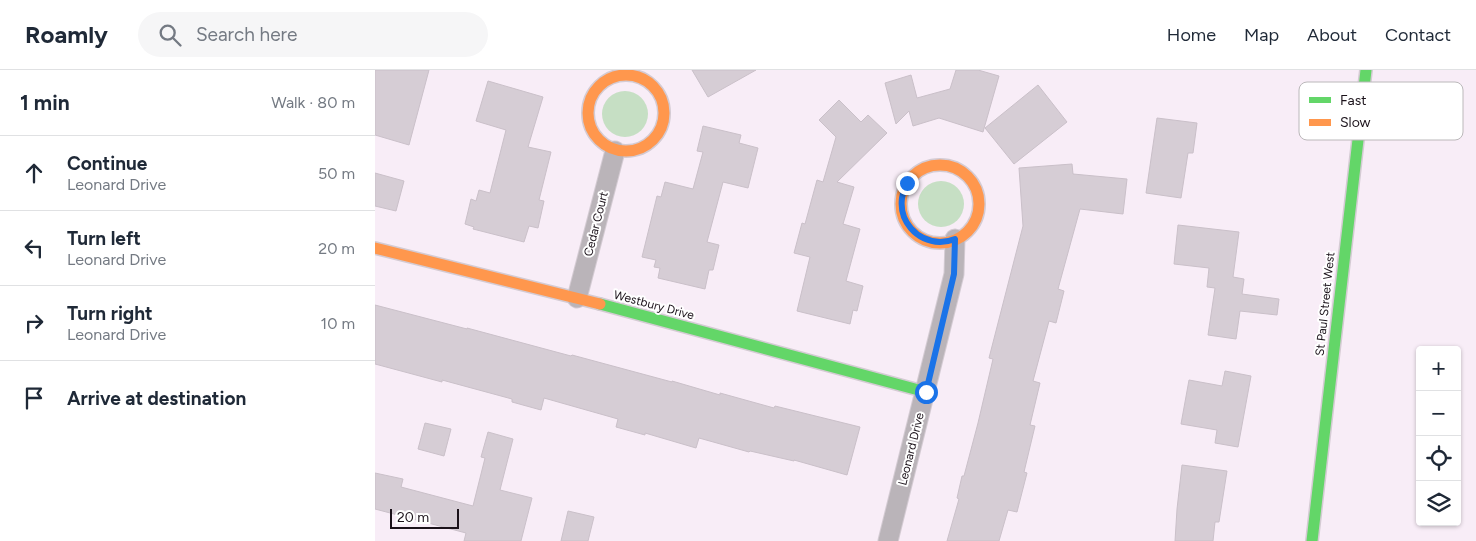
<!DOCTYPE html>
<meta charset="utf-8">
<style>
body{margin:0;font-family:Figtree,sans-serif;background:#f6f6f7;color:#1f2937}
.controls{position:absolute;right:15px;bottom:15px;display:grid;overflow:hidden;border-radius:5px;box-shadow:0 1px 4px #0004}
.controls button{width:45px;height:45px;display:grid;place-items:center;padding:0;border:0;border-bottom:1px solid #e0e1e3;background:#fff;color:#1f2937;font:25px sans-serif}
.scale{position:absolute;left:15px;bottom:12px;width:69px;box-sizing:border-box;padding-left:5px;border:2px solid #1b121a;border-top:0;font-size:14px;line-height:18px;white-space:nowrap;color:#1b121a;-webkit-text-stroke:4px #fff;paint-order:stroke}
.stop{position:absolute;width:15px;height:15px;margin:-11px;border:4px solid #1a73e8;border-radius:50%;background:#fff}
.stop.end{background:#1a73e8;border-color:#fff;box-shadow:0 1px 5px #0008}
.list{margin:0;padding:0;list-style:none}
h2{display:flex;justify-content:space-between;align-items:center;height:65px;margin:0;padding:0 20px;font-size:21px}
h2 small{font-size:16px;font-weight:400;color:#747a83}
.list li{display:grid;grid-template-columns:32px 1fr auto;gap:15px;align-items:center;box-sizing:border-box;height:75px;padding:0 20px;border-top:1px solid #e0e1e3}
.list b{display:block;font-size:19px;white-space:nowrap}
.list p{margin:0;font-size:16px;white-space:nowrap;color:#747a83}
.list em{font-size:16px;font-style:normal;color:#747a83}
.icon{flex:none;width:28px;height:28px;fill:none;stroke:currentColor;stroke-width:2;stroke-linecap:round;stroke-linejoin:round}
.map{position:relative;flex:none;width:1101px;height:471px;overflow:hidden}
header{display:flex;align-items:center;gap:30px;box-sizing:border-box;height:70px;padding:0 25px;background:#fff;border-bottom:1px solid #e0e1e3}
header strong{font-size:24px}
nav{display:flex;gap:28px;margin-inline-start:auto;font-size:18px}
.search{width:350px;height:45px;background:#f6f6f7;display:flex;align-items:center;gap:12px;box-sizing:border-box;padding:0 18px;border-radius:28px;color:#747a83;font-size:19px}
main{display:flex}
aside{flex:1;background:#fff}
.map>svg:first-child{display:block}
.grass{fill:#c6dfc4}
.building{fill:#d6cdd5;stroke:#cac0c9}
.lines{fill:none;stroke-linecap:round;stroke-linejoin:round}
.street-casing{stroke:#d4cbd3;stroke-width:21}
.fast-casing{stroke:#d4cbd3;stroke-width:14}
.slow-casing{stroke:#d4cbd3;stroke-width:14}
.street{stroke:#bab4b9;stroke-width:19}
.fast{stroke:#63d668;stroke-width:11}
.slow{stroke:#ff974d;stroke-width:11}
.route{stroke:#1a73e8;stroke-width:6}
.labels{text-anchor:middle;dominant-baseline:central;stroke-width:4;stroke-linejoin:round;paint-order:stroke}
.street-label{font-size:12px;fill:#1b121a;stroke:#fff}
.key{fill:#fff;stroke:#bbb8ba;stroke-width:1}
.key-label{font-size:14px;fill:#1b121a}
</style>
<header>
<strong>Roamly</strong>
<div class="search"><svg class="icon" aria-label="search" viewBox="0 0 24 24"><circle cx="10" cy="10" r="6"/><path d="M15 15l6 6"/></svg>Search here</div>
<nav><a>Home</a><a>Map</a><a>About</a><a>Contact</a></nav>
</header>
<main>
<aside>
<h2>1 min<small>Walk · 80 m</small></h2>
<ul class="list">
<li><svg class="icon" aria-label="ahead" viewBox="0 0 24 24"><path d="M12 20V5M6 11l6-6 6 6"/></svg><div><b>Continue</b><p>Leonard Drive</p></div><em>50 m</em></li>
<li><svg class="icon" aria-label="left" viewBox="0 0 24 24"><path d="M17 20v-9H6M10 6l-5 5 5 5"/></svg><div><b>Turn left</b><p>Leonard Drive</p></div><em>20 m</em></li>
<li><svg class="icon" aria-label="right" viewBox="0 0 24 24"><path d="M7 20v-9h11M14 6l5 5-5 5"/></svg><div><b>Turn right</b><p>Leonard Drive</p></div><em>10 m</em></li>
<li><svg class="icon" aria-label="arrive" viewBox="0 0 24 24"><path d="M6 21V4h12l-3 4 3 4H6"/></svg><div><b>Arrive at destination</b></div></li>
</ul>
</aside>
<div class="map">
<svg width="1101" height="471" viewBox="0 0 1101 471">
<rect width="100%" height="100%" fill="#f8edf7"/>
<!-- grass -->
<g class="grass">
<circle cx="250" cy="44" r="23"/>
<circle cx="566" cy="134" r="23"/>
</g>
<!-- building -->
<g class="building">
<polygon points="0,0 54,0 34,75 0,65"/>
<polygon points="317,0 381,0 333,27"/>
<polygon points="581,0 603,0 624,6 608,62 564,48 538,56 534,41 521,54 510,13 536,5 542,28 575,19"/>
<polygon points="113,11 168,27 153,77 176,82 164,130 169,131 163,158 154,156 149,172 98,159 99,157 90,154 96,129 101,131 104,120 115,123 131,60 101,51"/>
<polygon points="663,15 692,52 639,94 610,58"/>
<polygon points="464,30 486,52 493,45 512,63 462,112 479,117 468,154 485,159 471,211 488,216 482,241 478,240 475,254 422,241 435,187 419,183 427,153 430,154 442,110 448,112 461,67 444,50"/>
<polygon points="782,48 822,53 818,83 813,83 806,128 771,123"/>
<polygon points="328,56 366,65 364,73 383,78 373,118 348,112 332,172 344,175 338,200 334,200 330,219 283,208 285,198 279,197 281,190 267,187 282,126 286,127 290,112 318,119 328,82 322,81"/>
<polygon points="697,94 698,104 752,109 748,144 705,139 683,219 689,221 681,253 674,251 658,311 665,313 655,355 660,356 649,402 652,403 642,442 633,440 624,471 572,471 584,429 582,428 587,406 589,406 603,353 618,289 614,288 648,156 644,98"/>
<polygon points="0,103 29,111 21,141 0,136"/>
<polygon points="803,155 864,162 858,207 869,209 867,224 904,229 902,245 865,241 861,269 833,265 840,218 832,217 834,198 799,194"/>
<polygon points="0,235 92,259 92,258 196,286 197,285 297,312 297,311 345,325 345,323 399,338 400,336 485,357 472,405 419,390 419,391 375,381 374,382 324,368 321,378 270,363 270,365 241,357 243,349 169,328 166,340 137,332 137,329 67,310 67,312 0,294"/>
<polygon points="850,301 876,306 863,377 840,373 842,360 806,354 814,310 847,316"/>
<polygon points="50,353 76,359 69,386 43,379"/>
<polygon points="113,362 138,369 125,420 157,428 146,471 89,471 91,463 0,439 0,403 28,409 26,417 98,436 110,388 106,387"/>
<polygon points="807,395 852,401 844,452 840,452 838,471 800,471 802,439"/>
<polygon points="193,441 219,447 213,471 186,471"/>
</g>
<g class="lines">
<defs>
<g id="street">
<polyline points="202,228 240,81"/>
<polyline points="513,471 579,204 580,169"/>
</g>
<g id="fast">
<polyline points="225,234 551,322"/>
<polyline points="937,471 991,0"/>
</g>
<g id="slow">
<circle cx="251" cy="43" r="38"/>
<circle cx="565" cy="134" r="39"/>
<polyline points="0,178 225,234"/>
</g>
</defs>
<!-- street casing -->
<use href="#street" class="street-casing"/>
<!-- fast casing -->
<use href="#fast" class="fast-casing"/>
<!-- slow casing -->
<use href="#slow" class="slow-casing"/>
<!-- street -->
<use href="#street" class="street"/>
<!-- fast -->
<use href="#fast" class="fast"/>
<!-- slow -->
<use href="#slow" class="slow"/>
</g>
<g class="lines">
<!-- route -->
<path class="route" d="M532,113C530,118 528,123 527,128C524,151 541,171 565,172C570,172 575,171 580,169L579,204L551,322"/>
</g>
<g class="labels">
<!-- street labels -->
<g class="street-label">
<text transform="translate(221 154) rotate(-76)">Cedar Court</text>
<text transform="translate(950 234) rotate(-84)">St Paul Street West</text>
<text transform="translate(279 235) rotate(15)">Westbury Drive</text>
<text transform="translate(536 379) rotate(-76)">Leonard Drive</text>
</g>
</g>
<!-- legend -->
<rect x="924" y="12" width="164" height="58" rx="8" class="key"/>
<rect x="934" y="27" width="22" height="6" fill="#63d668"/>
<rect x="934" y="49" width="22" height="7" fill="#ff974d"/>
<g class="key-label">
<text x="965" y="35">Fast</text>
<text x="965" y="57">Slow</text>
</g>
</svg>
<div class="controls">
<button>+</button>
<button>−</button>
<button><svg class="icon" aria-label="locate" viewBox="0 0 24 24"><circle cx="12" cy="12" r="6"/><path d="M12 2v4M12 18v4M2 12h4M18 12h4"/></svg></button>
<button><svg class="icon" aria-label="layers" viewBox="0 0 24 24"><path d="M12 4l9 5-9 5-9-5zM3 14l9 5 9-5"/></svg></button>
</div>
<div class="scale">20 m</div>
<div class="stop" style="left:551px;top:322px"></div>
<div class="stop end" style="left:532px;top:113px"></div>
</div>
</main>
